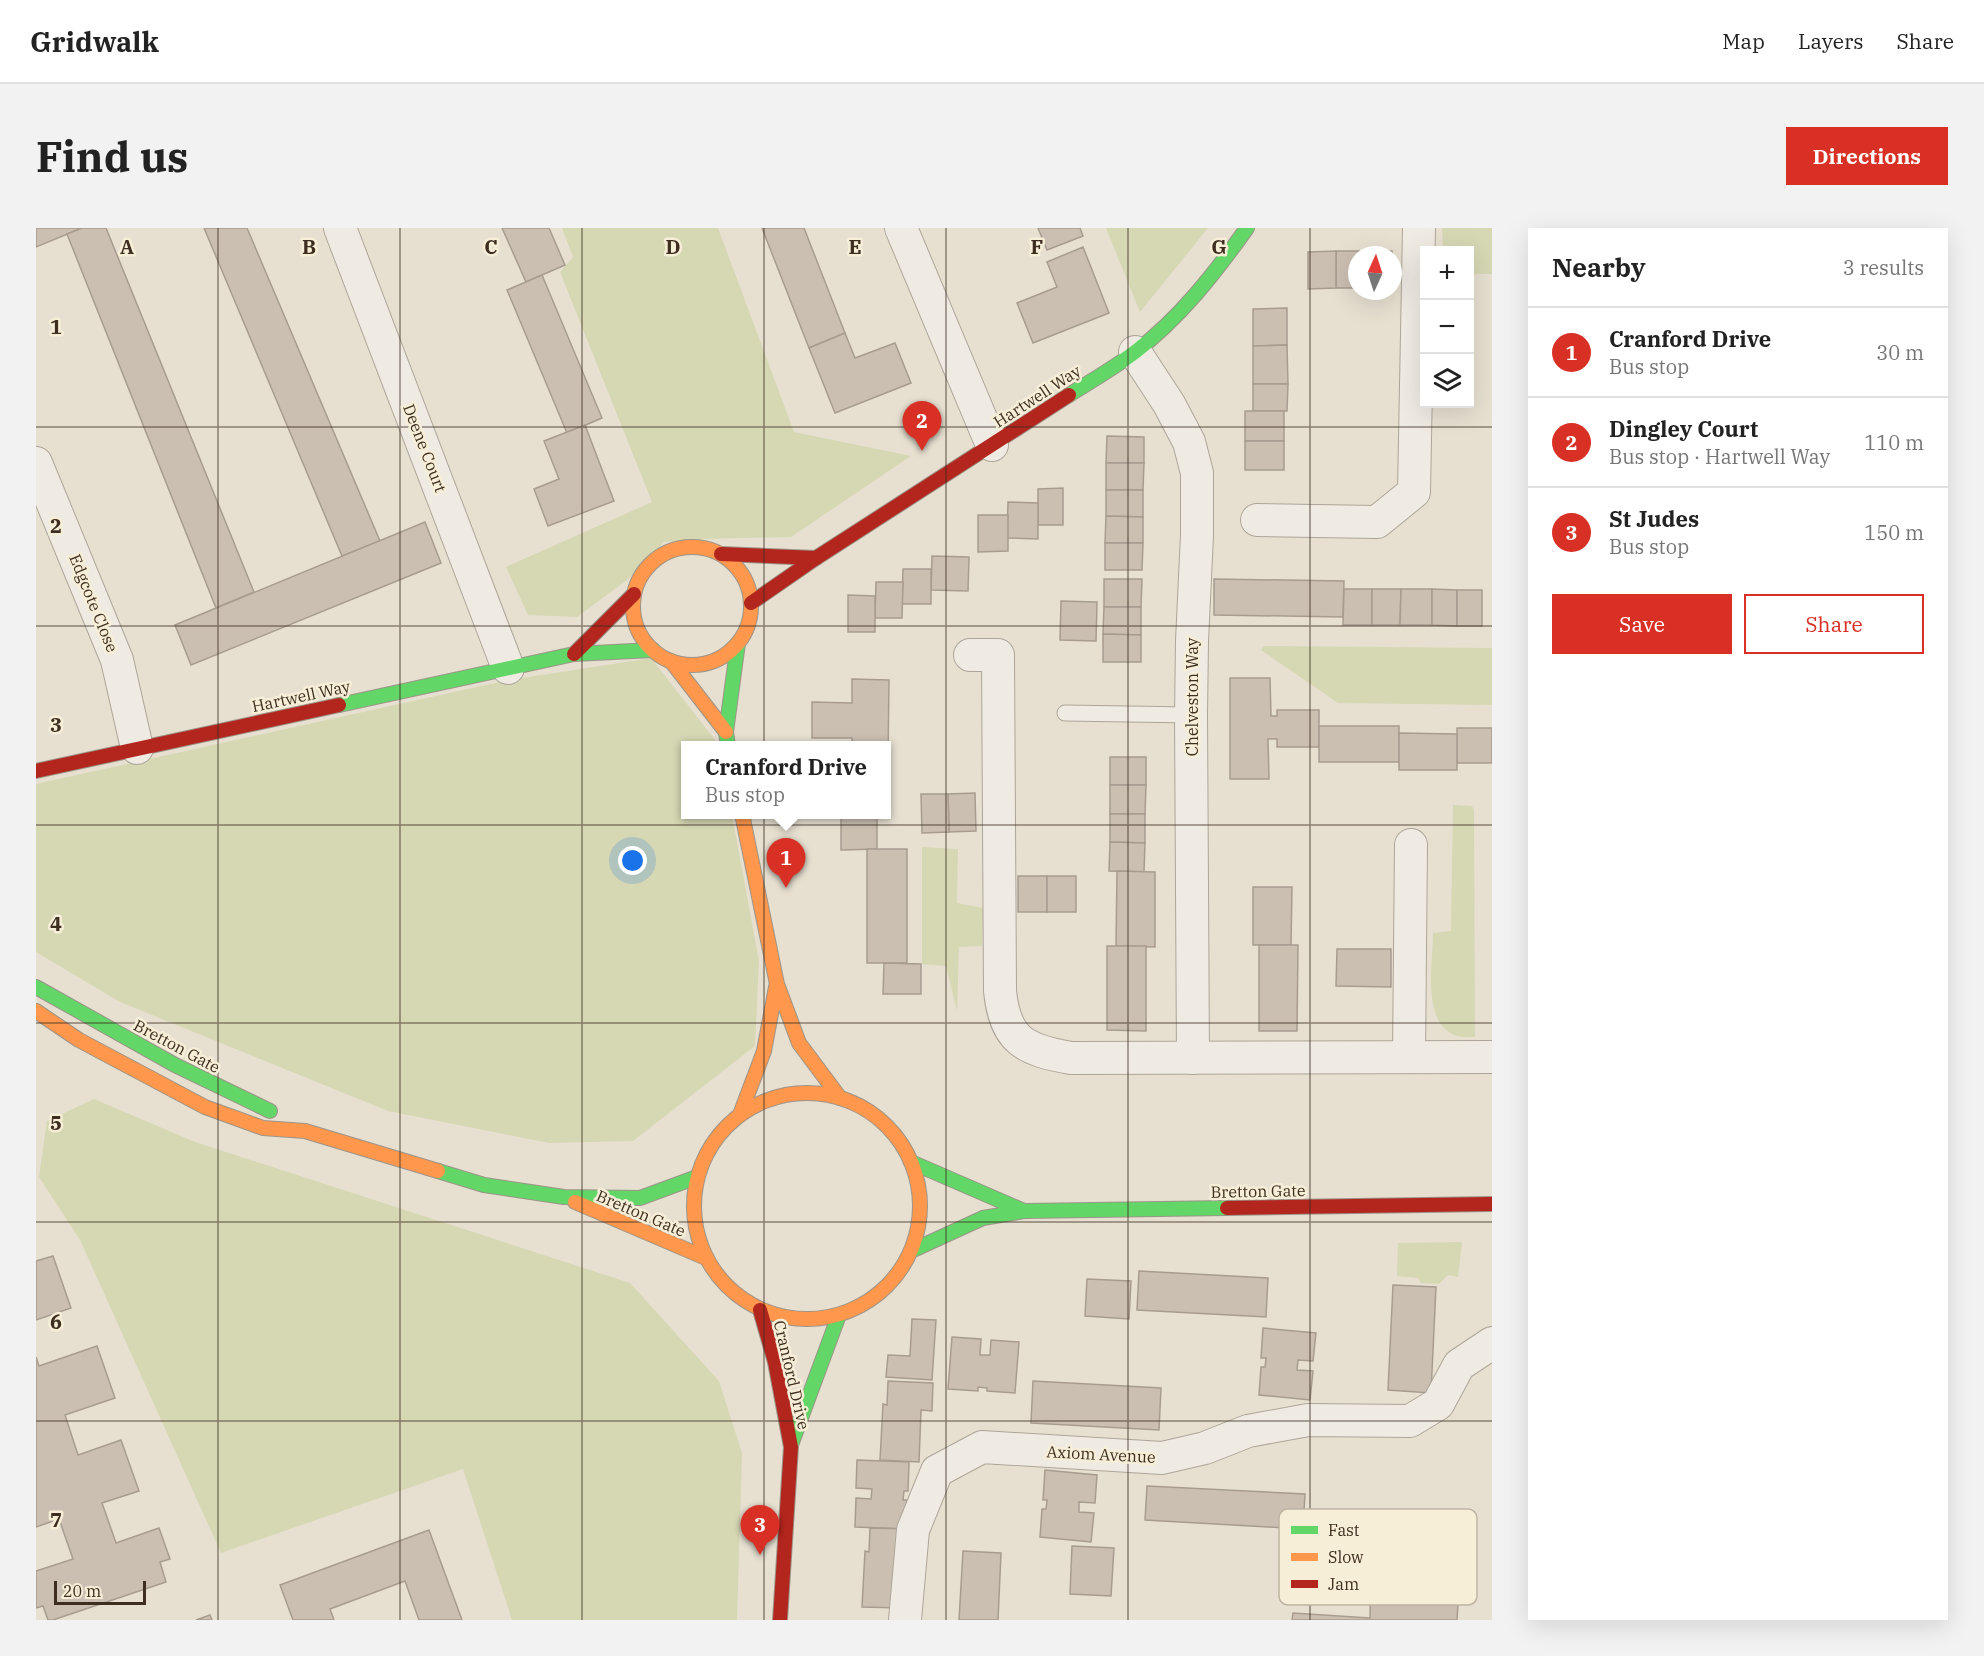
<!DOCTYPE html>
<meta charset="utf-8">
<style>
body{margin:0;font-family:"IBM Plex Serif",serif;background:#f2f2f2;color:#222}
.controls{position:absolute;right:18px;top:18px;display:grid;overflow:hidden;border-radius:0px;box-shadow:0 6px 24px #0002}
.controls button{width:54px;height:54px;display:grid;place-items:center;padding:0;border:0;border-bottom:2px solid #e0e0e0;background:#fff;color:#222;font:30px sans-serif}
.compass{position:absolute;left:1312px;top:18px;width:54px;height:54px;border-radius:50%;background:#fff;box-shadow:0 6px 24px #0002;rotate:3deg}
.scale{position:absolute;left:18px;bottom:15px;width:92px;box-sizing:border-box;padding-left:6px;border:3px solid #3d2e20;border-top:0;font-size:16px;line-height:21px;white-space:nowrap;color:#3d2e20;-webkit-text-stroke:4px #f7eed8;paint-order:stroke}
.you{position:absolute;left:597px;top:633px;width:21px;height:21px;margin:-15px;border:4px solid #fff;border-radius:50%;background:#1a73e8;box-shadow:0 0 0 9px #1a73e833}
.badge{display:grid;place-items:center;width:39px;height:39px;border-radius:50%;background:#d93025;color:#fff;font-size:20px;font-weight:700}
.pin{position:absolute;translate:-50% -50px;filter:drop-shadow(0 2px 3px #0008)}
.pin::after{content:'';position:absolute;top:32px;width:21px;height:18px;background:inherit;clip-path:polygon(0 0,100% 0,50% 100%)}
.popup{position:absolute;left:645px;top:513px;width:210px;height:78px;box-sizing:border-box;display:grid;place-content:center;border-radius:0px;background:#fff;filter:drop-shadow(0 2px 4px #0005);font-size:20px;white-space:nowrap;color:#767676}
.popup b{font-size:22px;color:#222}
.popup::after{content:'';position:absolute;left:50%;top:100%;margin-left:-12px;border:12px solid transparent;border-top-color:#fff}
.list{margin:0;padding:0;list-style:none}
h2{display:flex;justify-content:space-between;align-items:center;height:78px;margin:0;padding:0 24px;font-size:26px}
h2 small{font-size:20px;font-weight:400;color:#767676}
.list li{display:grid;grid-template-columns:39px 1fr auto;gap:18px;align-items:center;box-sizing:border-box;height:90px;padding:0 24px;border-top:2px solid #e0e0e0}
.list b{display:block;font-size:22px;white-space:nowrap}
.list p{margin:0;font-size:20px;white-space:nowrap;color:#767676}
.list em{font-size:20px;font-style:normal;color:#767676}
.actions{display:flex;gap:12px;padding:18px 24px}
.actions a{flex:1;padding:14px 0;border:2px solid #d93025;border-radius:0px;text-align:center;font-size:21px;color:#d93025}
.actions .main{background:#d93025;color:#fff}
.icon{flex:none;width:33px;height:33px;fill:none;stroke:currentColor;stroke-width:2;stroke-linecap:round;stroke-linejoin:round}
.map{position:relative;flex:none;width:1456px;height:1392px;overflow:hidden;border-radius:0px}
header{display:flex;align-items:center;gap:36px;box-sizing:border-box;height:84px;padding:0 30px;background:#fff;border-bottom:2px solid #e0e0e0}
header strong{font-size:28px}
nav{display:flex;gap:33px;margin-inline-start:auto;font-size:21px}
.intro{display:flex;align-items:center;justify-content:space-between;box-sizing:border-box;height:144px;padding:0 36px}
h1{margin:0;font-size:42px}
.button{padding:15px 27px;border-radius:0px;background:#d93025;color:#fff;font-size:21px;font-weight:700}
main{display:flex;gap:36px;padding:0 36px}
aside{flex:1;background:#fff;border-radius:0px;box-shadow:0 6px 24px #0002}
.map>svg:first-child{display:block}
.green{fill:#d6d7b3}
.building{fill:#cbbfb2;stroke:#a89c90;stroke-width:1.5}
.lines{fill:none;stroke-linecap:round;stroke-linejoin:round}
.lane-casing{stroke:#ada599;stroke-width:17}
.street-casing{stroke:#ada599;stroke-width:34}
.fast-casing{stroke:#9c958a;stroke-width:16}
.slow-casing{stroke:#9c958a;stroke-width:16}
.jam-casing{stroke:#9c958a;stroke-width:16}
.lane{stroke:#efebe3;stroke-width:15}
.street{stroke:#efebe3;stroke-width:32}
.fast{stroke:#63d668;stroke-width:14}
.slow{stroke:#ff974d;stroke-width:14}
.jam{stroke:#b3261e;stroke-width:14}
.grid{fill:none;stroke:#3d2e20;stroke-width:1.5;stroke-opacity:0.55}
.labels{text-anchor:middle;dominant-baseline:central;stroke-width:5;stroke-linejoin:round;paint-order:stroke}
.street-label{font-size:16px;fill:#3d2e20;stroke:#f7eed8}
.key{fill:#f7eed8;stroke:#bfb4a1;stroke-width:1.5}
.key-label{font-size:16px;fill:#3d2e20}
.grid-label{font-size:20px;text-anchor:middle;font-weight:bold;fill:#3d2e20;stroke:#f7eed8;stroke-width:5;stroke-linejoin:round;paint-order:stroke}
</style>
<header>
<strong>Gridwalk</strong>
<nav><a>Map</a><a>Layers</a><a>Share</a></nav>
</header>
<div class="intro"><h1>Find us</h1><a class="button">Directions</a></div>
<main>
<div class="map">
<svg width="1456" height="1392" viewBox="0 0 1456 1392">
<rect width="100%" height="100%" fill="#e7e0d1"/>
<!-- green -->
<g class="green">
<polygon points="526,0 682,0 758,204 875,228 755,309 668,311 628,314 591,352 541,389 492,387 470,339 616,274 524,44 537,29"/>
<polygon points="1070,0 1172,0 1104,84"/>
<polygon points="1406,0 1456,0 1456,46 1434,46 1434,22 1407,22"/>
<polygon points="1228,418 1456,420 1456,477 1302,475 1225,422"/>
<polygon points="615,430 683,517 650,518 650,586 696,587 723,733 719,818 597,913 513,915 352,883 84,774 0,724 0,556 468,453"/>
<path d="M1417,577L1436,578L1438,582L1439,809C1432,809 1422,810 1416,806C1386,790 1397,735 1397,705L1415,703Z"/>
<polygon points="886,619 922,621 921,675 947,680 946,718 923,719 921,783 910,738 886,736"/>
<polygon points="58,871 159,914 594,1055 683,1153 706,1225 701,1392 476,1392 427,1241 185,1325 44,1012 3,949 11,893"/>
<polygon points="1426,1014 1422,1049 1412,1047 1403,1056 1385,1055 1382,1050 1361,1048 1362,1015"/>
</g>
<!-- building -->
<g class="building">
<polygon points="0,0 46,0 0,19"/>
<polygon points="46,0 70,0 218,364 180,380 31,6"/>
<polygon points="168,0 211,0 344,313 306,328"/>
<polygon points="466,0 513,0 529,37 490,54"/>
<polygon points="726,0 768,0 809,105 773,120"/>
<polygon points="1002,0 1044,0 1047,8 1011,22"/>
<polygon points="1047,19 1073,85 997,115 981,75 1021,59 1011,34"/>
<polygon points="1300,23 1328,23 1328,27 1321,27 1321,60 1300,60"/>
<polygon points="1300,23 1300,60 1272,61 1272,24"/>
<rect x="1328" y="23" width="28" height="4"/>
<polygon points="506,47 566,190 531,205 471,62"/>
<polygon points="1251,80 1251,117 1217,118 1217,81"/>
<polygon points="809,105 819,130 859,115 875,155 799,185 773,120"/>
<polygon points="1251,117 1252,156 1217,156 1217,118"/>
<polygon points="1217,156 1252,156 1251,183 1217,183"/>
<rect x="1209" y="183" width="39" height="30"/>
<polygon points="549,197 578,273 512,298 498,261 523,251 508,213"/>
<polygon points="1071,208 1108,209 1108,235 1070,235"/>
<rect x="1209" y="213" width="39" height="29"/>
<polygon points="1070,235 1108,235 1107,262 1070,262"/>
<polygon points="1027,260 1027,297 1002,297 1002,261"/>
<polygon points="1070,262 1107,262 1107,289 1070,288"/>
<polygon points="972,274 1002,275 1002,311 971,310"/>
<polygon points="942,287 972,287 972,323 942,324"/>
<polygon points="1070,288 1107,289 1107,315 1069,315"/>
<polygon points="389,294 405,335 155,437 139,397"/>
<polygon points="1069,315 1107,315 1106,342 1069,342"/>
<polygon points="896,328 933,329 932,363 895,362"/>
<polygon points="867,341 895,341 895,376 866,376"/>
<polygon points="1068,351 1106,351 1105,379 1068,379"/>
<polygon points="1178,351 1308,353 1307,389 1178,387"/>
<polygon points="840,354 867,354 866,390 839,390"/>
<polygon points="1308,361 1336,361 1336,397 1307,397"/>
<polygon points="1336,361 1365,361 1364,397 1336,397"/>
<polygon points="1365,361 1396,361 1396,397 1364,397"/>
<polygon points="1396,361 1421,362 1421,398 1396,397"/>
<rect x="1421" y="362" width="25" height="36"/>
<polygon points="812,367 839,368 839,404 812,404"/>
<polygon points="1025,373 1061,374 1060,413 1024,412"/>
<polygon points="1068,379 1105,379 1105,407 1067,406"/>
<polygon points="1067,406 1105,407 1105,434 1067,434"/>
<polygon points="1194,450 1234,450 1235,488 1241,488 1241,482 1283,482 1283,519 1241,519 1241,511 1232,511 1233,551 1194,551"/>
<polygon points="816,451 853,452 852,531 850,518 816,518 816,510 776,510 776,474 816,475"/>
<rect x="1283" y="498" width="80" height="36"/>
<rect x="1421" y="500" width="35" height="35"/>
<polygon points="1363,505 1421,506 1421,542 1363,542"/>
<rect x="1074" y="529" width="36" height="28"/>
<polygon points="1074,557 1110,557 1109,586 1074,586"/>
<polygon points="939,565 940,603 913,604 912,566"/>
<polygon points="885,566 912,566 913,604 886,605"/>
<polygon points="805,586 841,586 841,621 805,622"/>
<polygon points="1074,586 1109,586 1109,615 1074,614"/>
<polygon points="1074,614 1109,615 1108,644 1073,643"/>
<rect x="831" y="621" width="40" height="114"/>
<polygon points="1081,643 1119,644 1119,719 1080,718"/>
<rect x="982" y="648" width="29" height="36"/>
<rect x="1011" y="648" width="29" height="36"/>
<polygon points="1217,659 1256,659 1255,717 1217,717"/>
<polygon points="1223,717 1262,717 1261,803 1223,803"/>
<polygon points="1071,718 1110,718 1110,803 1071,802"/>
<polygon points="1301,721 1355,721 1355,759 1300,758"/>
<polygon points="848,735 885,736 885,766 847,766"/>
<polygon points="17,1028 35,1080 0,1092 0,1033"/>
<polygon points="1103,1043 1232,1050 1230,1089 1101,1082"/>
<polygon points="1051,1051 1095,1053 1093,1091 1049,1088"/>
<polygon points="1357,1057 1400,1059 1395,1165 1352,1162"/>
<polygon points="876,1091 900,1092 896,1152 850,1149 852,1127 874,1128"/>
<polygon points="1227,1100 1280,1105 1277,1133 1262,1132 1261,1142 1277,1143 1274,1172 1223,1167 1225,1139 1229,1139 1230,1130 1225,1130"/>
<polygon points="916,1109 945,1111 944,1127 954,1127 955,1112 983,1114 979,1165 951,1163 951,1160 942,1159 942,1163 912,1161"/>
<polygon points="61,1118 79,1170 29,1187 42,1227 85,1212 103,1263 66,1275 80,1315 123,1300 134,1331 124,1334 130,1354 17,1392 12,1392 7,1378 0,1380 0,1343 37,1331 23,1291 0,1299 0,1129 3,1138"/>
<polygon points="852,1153 897,1155 896,1183 885,1182 883,1234 844,1232 847,1176 851,1177"/>
<polygon points="997,1153 1125,1160 1123,1202 995,1195"/>
<polygon points="821,1232 873,1234 872,1263 868,1263 867,1272 872,1272 871,1301 819,1299 820,1270 835,1271 836,1261 820,1260"/>
<polygon points="1009,1242 1061,1247 1059,1275 1043,1274 1043,1284 1058,1285 1055,1314 1004,1309 1006,1281 1010,1281 1011,1272 1007,1272"/>
<polygon points="1111,1258 1269,1266 1267,1301 1109,1292"/>
<polygon points="1336,1290 1377,1293 1377,1311 1400,1309 1426,1315 1421,1392 1256,1392 1257,1385 1334,1390"/>
<polygon points="834,1300 875,1301 865,1380 826,1379 829,1323 833,1324"/>
<polygon points="393,1302 426,1392 383,1392 369,1353 294,1381 298,1392 257,1392 244,1357"/>
<polygon points="1036,1318 1078,1320 1075,1368 1034,1366"/>
<polygon points="927,1323 965,1325 962,1392 923,1392"/>
<polygon points="174,1387 176,1392 160,1392"/>
</g>
<g class="lines">
<defs>
<polyline id="lane" points="1029,485 1155,487"/>
<g id="street">
<polyline points="304,0 472,440"/>
<polyline points="865,0 956,217"/>
<polyline points="1099,124 1133,176 1153,214 1161,245 1161,307 1156,413 1155,487 1157,830"/>
<polyline points="0,235 81,432 101,520"/>
<polyline points="1221,292 1341,294 1378,264 1383,0"/>
<path d="M934,427H962L964,763C969,813 989,822 1035,830L1456,829"/>
<polyline points="1373,829 1375,617"/>
<polyline points="869,1392 877,1302 901,1243 946,1219 1126,1230 1169,1220 1212,1203 1272,1192 1374,1193 1402,1176 1423,1137 1456,1115"/>
</g>
<g id="fast">
<path d="M1033,167C1055,153 1078,140 1099,124C1143,91 1179,45 1211,0"/>
<polyline points="303,477 538,426 617,422"/>
<polyline points="692,518 690,504 702,415"/>
<polyline points="0,759 139,837 234,883"/>
<polyline points="875,934 988,983"/>
<polyline points="402,943 448,957 528,969 604,970 661,949"/>
<polyline points="875,1023 947,990 988,983 1191,980"/>
<polyline points="755,1217 803,1087"/>
</g>
<g id="slow">
<circle cx="656" cy="378" r="59"/>
<polyline points="635,433 690,504"/>
<polyline points="706,586 741,756 763,815 804,870"/>
<polyline points="0,783 43,812 169,879 227,900 269,903 402,943"/>
<circle cx="771" cy="978" r="113"/>
<polyline points="705,884 728,823 740,759"/>
<polyline points="539,974 670,1030"/>
</g>
<g id="jam">
<polyline points="685,326 780,330"/>
<polyline points="715,375 780,330 1033,167"/>
<polyline points="538,426 598,366"/>
<polyline points="0,543 303,477"/>
<polyline points="1191,980 1456,976"/>
<polyline points="724,1082 739,1134 755,1219 744,1392"/>
</g>
</defs>
<!-- lane casing -->
<use href="#lane" class="lane-casing"/>
<!-- street casing -->
<use href="#street" class="street-casing"/>
<!-- fast casing -->
<use href="#fast" class="fast-casing"/>
<!-- slow casing -->
<use href="#slow" class="slow-casing"/>
<!-- jam casing -->
<use href="#jam" class="jam-casing"/>
<!-- lane -->
<use href="#lane" class="lane"/>
<!-- street -->
<use href="#street" class="street"/>
<!-- fast -->
<use href="#fast" class="fast"/>
<!-- slow -->
<use href="#slow" class="slow"/>
<!-- jam -->
<use href="#jam" class="jam"/>
</g>
<!-- grid -->
<path class="grid" d="M182,0V1392M364,0V1392M546,0V1392M728,0V1392M910,0V1392M1092,0V1392M1274,0V1392M0,199H1456M0,398H1456M0,597H1456M0,795H1456M0,994H1456M0,1193H1456"/>
<g class="labels">
<!-- street labels -->
<g class="street-label">
<text transform="translate(1001 168) rotate(-33)">Hartwell Way</text>
<text transform="translate(389 220) rotate(69)">Deene Court</text>
<text transform="translate(58 375) rotate(68)">Edgcote Close</text>
<text transform="translate(265 468) rotate(-12)">Hartwell Way</text>
<text transform="translate(1156 469) rotate(-90)">Chelveston Way</text>
<text transform="translate(141 818) rotate(28)">Bretton Gate</text>
<text transform="translate(1222 963) rotate(-1)">Bretton Gate</text>
<text transform="translate(605 985) rotate(23)">Bretton Gate</text>
<text transform="translate(756 1147) rotate(77)">Cranford Drive</text>
<text transform="translate(1065 1226) rotate(3)">Axiom Avenue</text>
</g>
</g>
<!-- legend -->
<rect x="1243" y="1281" width="198" height="96" rx="9" class="key"/>
<rect x="1255" y="1298" width="27" height="8" fill="#63d668"/>
<rect x="1255" y="1325" width="27" height="8" fill="#ff974d"/>
<rect x="1255" y="1352" width="27" height="8" fill="#b3261e"/>
<g class="key-label">
<text x="1292" y="1308">Fast</text>
<text x="1292" y="1335">Slow</text>
<text x="1292" y="1362">Jam</text>
</g>
<g class="grid-label">
<text x="91" y="26">A</text>
<text x="273" y="26">B</text>
<text x="455" y="26">C</text>
<text x="637" y="26">D</text>
<text x="819" y="26">E</text>
<text x="1001" y="26">F</text>
<text x="1183" y="26">G</text>
<text x="20" y="106">1</text>
<text x="20" y="305">2</text>
<text x="20" y="504">3</text>
<text x="20" y="703">4</text>
<text x="20" y="902">5</text>
<text x="20" y="1101">6</text>
<text x="20" y="1299">7</text>
</g>
</svg>
<div class="controls">
<button>+</button>
<button>−</button>
<button><svg class="icon" aria-label="layers" viewBox="0 0 24 24"><path d="M12 4l9 5-9 5-9-5zM3 14l9 5 9-5"/></svg></button>
</div>
<svg class="compass" viewBox="-18 -18 36 36"><path d="M0-13l5 13h-10z" fill="#e53935"/><path d="M0 13l5-13h-10z" fill="#767676"/></svg>
<div class="scale">20 m</div>
<div class="you"></div>
<div class="pin badge" style="left:750px;top:660px">1</div>
<div class="popup"><b>Cranford Drive</b>Bus stop</div>
<div class="pin badge" style="left:886px;top:223px">2</div>
<div class="pin badge" style="left:724px;top:1327px">3</div>
</div>
<aside>
<h2>Nearby<small>3 results</small></h2>
<ul class="list">
<li><span class="badge">1</span><div><b>Cranford Drive</b><p>Bus stop</p></div><em>30 m</em></li>
<li><span class="badge">2</span><div><b>Dingley Court</b><p>Bus stop · Hartwell Way</p></div><em>110 m</em></li>
<li><span class="badge">3</span><div><b>St Judes</b><p>Bus stop</p></div><em>150 m</em></li>
</ul>
<div class="actions"><a class="main">Save</a><a>Share</a></div>
</aside>
</main>
